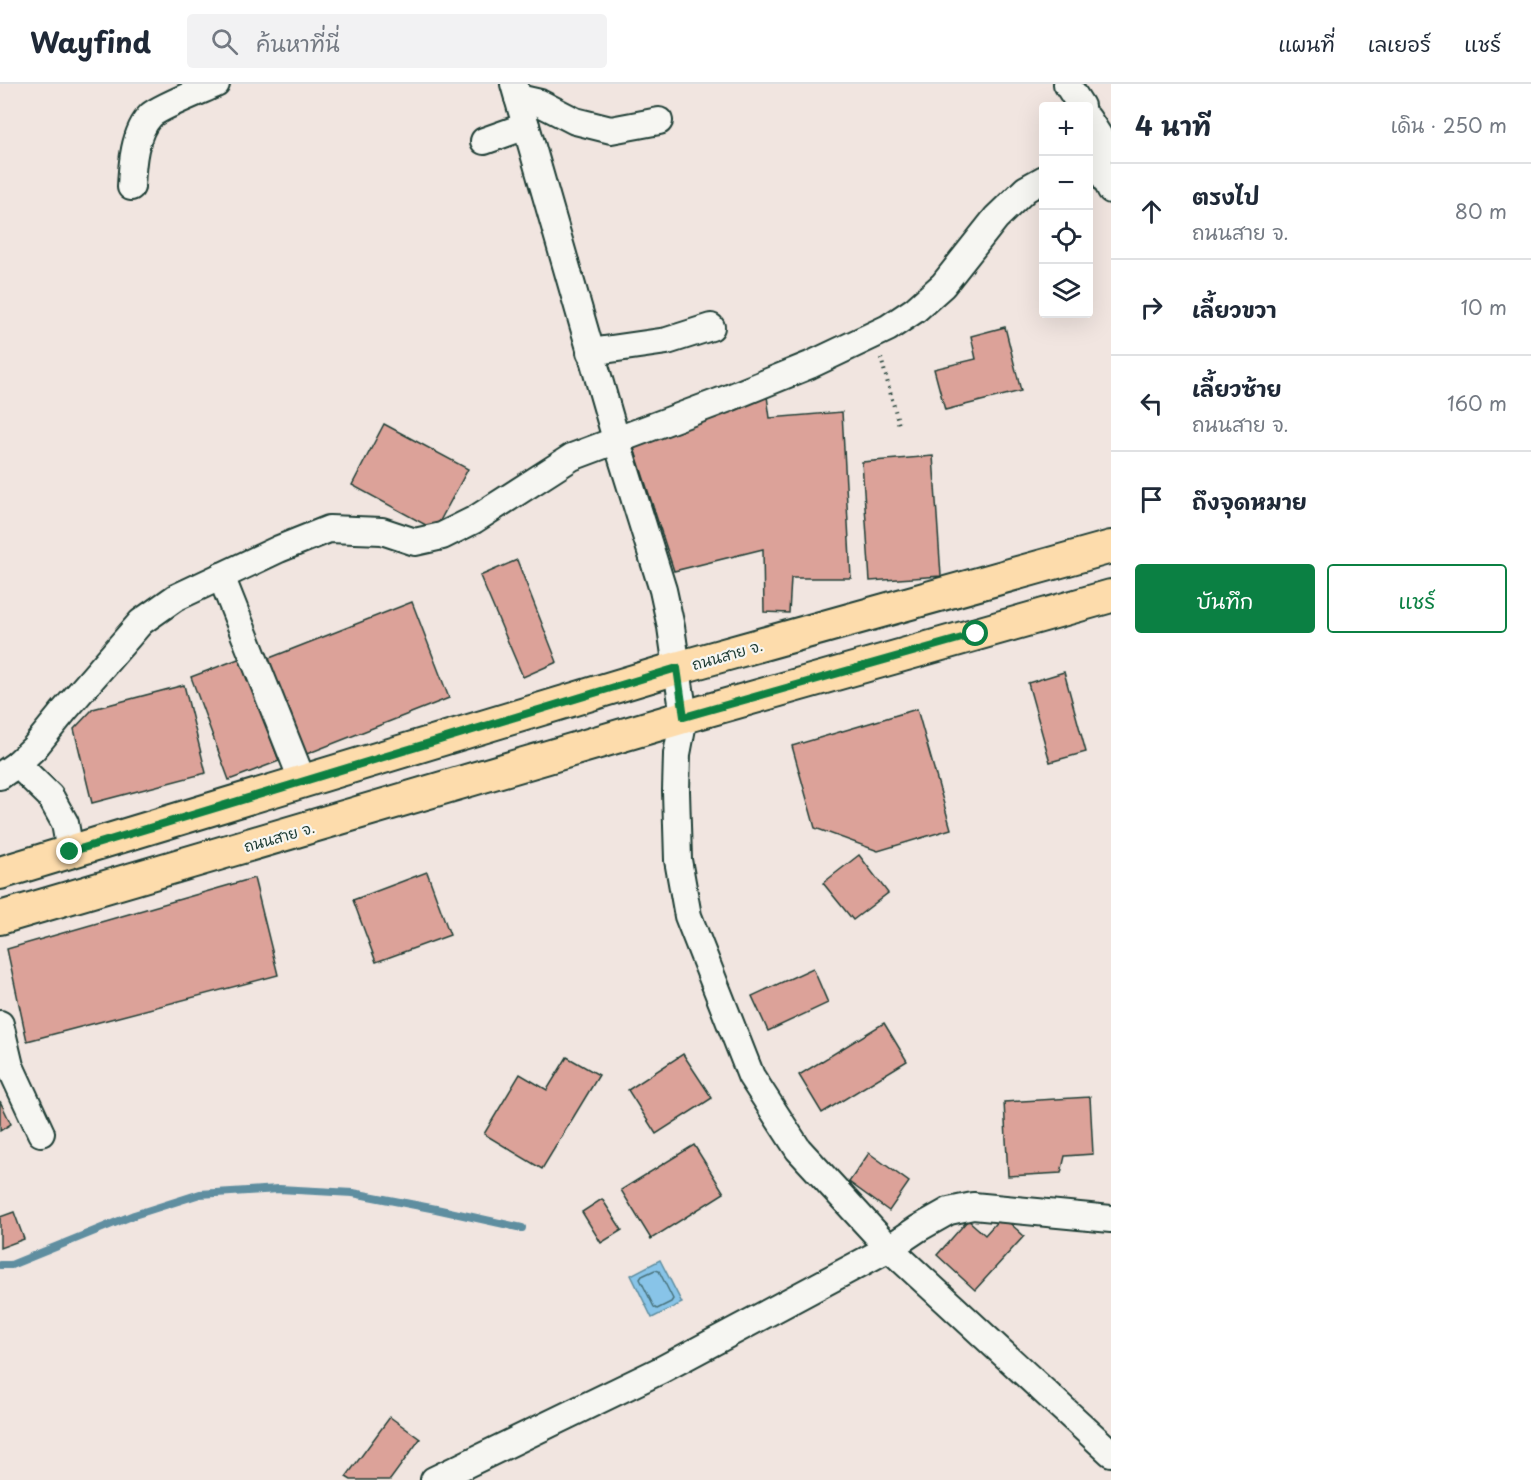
<!DOCTYPE html>
<html lang="th">
<meta charset="utf-8">
<style>
body{margin:0;font-family:"Playpen Sans","Playpen Sans Thai",sans-serif;background:#f2f2f3;color:#1f2937}
.controls{position:absolute;right:18px;top:18px;display:grid;overflow:hidden;border-radius:6px;box-shadow:0 6px 24px #0002}
.controls button{width:54px;height:54px;display:grid;place-items:center;padding:0;border:0;border-bottom:2px solid #e0e1e3;background:#fff;color:#1f2937;font:30px sans-serif}
.stop{position:absolute;width:18px;height:18px;margin:-14px;border:4px solid #0b8043;border-radius:50%;background:#fff}
.stop.end{background:#0b8043;border-color:#fff;box-shadow:0 2px 6px #0008}
.list{margin:0;padding:0;list-style:none}
h2{display:flex;justify-content:space-between;align-items:center;height:78px;margin:0;padding:0 24px;font-size:26px}
h2 small{font-size:20px;font-weight:400;color:#747a83}
.list li{display:grid;grid-template-columns:39px 1fr auto;gap:18px;align-items:center;box-sizing:border-box;height:96px;padding:0 24px;border-top:2px solid #e0e1e3}
.list b{display:block;font-size:22px;white-space:nowrap}
.list p{margin:0;font-size:20px;white-space:nowrap;color:#747a83}
.list em{font-size:20px;font-style:normal;color:#747a83}
.actions{display:flex;gap:12px;padding:18px 24px}
.actions a{flex:1;padding:14px 0;border:2px solid #0b8043;border-radius:6px;text-align:center;font-size:21px;color:#0b8043}
.actions .main{background:#0b8043;color:#fff}
.icon{flex:none;width:33px;height:33px;fill:none;stroke:currentColor;stroke-width:2;stroke-linecap:round;stroke-linejoin:round}
.map{position:relative;flex:none;width:1111px;height:1396px;overflow:hidden}
header{display:flex;align-items:center;gap:36px;box-sizing:border-box;height:84px;padding:0 30px;background:#fff;border-bottom:2px solid #e0e1e3}
header strong{font-size:28px}
nav{display:flex;gap:33px;margin-inline-start:auto;font-size:21px}
.search{width:420px;height:54px;background:#f2f2f3;display:flex;align-items:center;gap:15px;box-sizing:border-box;padding:0 21px;border-radius:6px;color:#747a83;font-size:22px}
main{display:flex}
aside{flex:1;background:#fff}
.map>svg:first-child{display:block}
.water{fill:#88c4e8;stroke:#5e8ea0;stroke-width:1.5}
.lines{fill:none;stroke-linecap:round;stroke-linejoin:round}
.shore{stroke:#49737c;stroke-width:1.5}
.stream{stroke:#5e8ea0;stroke-width:8}
.building{fill:#dca299;stroke:#1f3d34;stroke-width:1.5}
.minor-casing{stroke:#1f3d34;stroke-width:30}
.major-casing{stroke:#1f3d34;stroke-width:36}
.path{stroke:#1f3d34;stroke-width:4;stroke-dasharray:1.5 4.5;stroke-linecap:butt}
.minor{stroke:#f6f6f2;stroke-width:26}
.major{stroke:#fddcac;stroke-width:32}
.route{stroke:#0b8043;stroke-width:8}
.labels{text-anchor:middle;dominant-baseline:central;stroke-width:4.5;stroke-linejoin:round;paint-order:stroke}
.street-label{font-size:15px;fill:#1f3d34;stroke:#f6f6f2}
</style>
<header>
<strong>Wayfind</strong>
<div class="search"><svg class="icon" aria-label="search" viewBox="0 0 24 24"><circle cx="10" cy="10" r="6"/><path d="M15 15l6 6"/></svg>ค้นหาที่นี่</div>
<nav><a>แผนที่</a><a>เลเยอร์</a><a>แชร์</a></nav>
</header>
<main>
<div class="map">
<svg width="1111" height="1396" viewBox="0 0 1111 1396">
<rect width="100%" height="100%" fill="#f1e5e0"/>
<filter id="ink" filterUnits="userSpaceOnUse"><feTurbulence type="fractalNoise" baseFrequency=".0167" numOctaves="2"/><feDisplacementMap in="SourceGraphic" scale="12" xChannelSelector="R" yChannelSelector="G"/><feConvolveMatrix kernelMatrix="1 2 1 2 8 2 1 2 1" color-interpolation-filters="sRGB"/></filter>
<g filter="url(#ink)">
<!-- water -->
<polygon class="water" points="660,1176 682,1219 652,1234 631,1191"/>
<g class="lines">
<!-- shore -->
<polygon class="shore" points="655,1186 659,1187 673,1215 671,1218 657,1225 654,1223 640,1195 642,1192"/>
<!-- stream -->
<polyline class="stream" points="0,1181 11,1181 134,1131 200,1110 279,1105 353,1109 436,1125 522,1144"/>
</g>
<!-- building -->
<g class="building">
<polygon points="1005,243 1021,307 945,326 934,285 976,275 971,252"/>
<polygon points="767,312 770,334 842,328 851,494 791,494 789,529 764,528 763,465 674,487 634,364"/>
<polygon points="384,340 468,385 435,446 352,401"/>
<polygon points="933,372 941,492 870,497 862,378"/>
<polygon points="517,476 557,578 523,593 480,492"/>
<polygon points="412,518 449,614 299,673 262,577"/>
<polygon points="241,574 279,677 229,696 191,593"/>
<polygon points="1064,588 1086,668 1050,678 1028,599"/>
<polygon points="184,601 206,689 92,719 74,645 93,625"/>
<polygon points="917,625 951,745 878,767 815,744 792,662"/>
<polygon points="859,771 888,809 853,836 823,799"/>
<polygon points="427,788 450,851 376,878 353,816"/>
<polygon points="254,794 278,891 27,957 7,865"/>
<polygon points="813,884 828,919 768,947 752,912"/>
<polygon points="884,939 907,977 822,1029 799,991"/>
<polygon points="683,970 712,1014 656,1050 628,1006"/>
<polygon points="567,973 599,991 542,1085 484,1050 520,990 547,1006"/>
<polygon points="1090,1013 1093,1070 1065,1072 1061,1089 1008,1092 1004,1018"/>
<polygon points="0,1017 11,1040 0,1047"/>
<polygon points="694,1061 724,1109 651,1155 621,1106"/>
<polygon points="869,1069 909,1098 889,1127 849,1098"/>
<polygon points="602,1115 622,1146 601,1159 582,1128"/>
<polygon points="14,1128 24,1155 0,1164 0,1133"/>
<polygon points="1002,1132 1024,1152 975,1206 937,1171 968,1136 985,1151"/>
<polygon points="390,1333 420,1355 390,1396 351,1396 346,1393"/>
</g>
<g class="lines">
<defs>
<g id="minor">
<polyline points="514,0 616,355 663,506 671,543 684,633 677,670 676,707 678,776 688,832 751,992 798,1065 889,1164 1111,1369"/>
<polyline points="1067,0 1081,22"/>
<polyline points="518,14 540,19 575,37 611,46 659,37"/>
<polyline points="1088,35 1107,65"/>
<polyline points="484,57 526,42"/>
<polyline points="1093,71 1111,106"/>
<path d="M131,103C132,81 134,48 151,31C160,23 203,6 216,0"/>
<polyline points="590,268 667,257 711,243"/>
<polyline points="221,492 303,698"/>
<polyline points="17,680 50,712 65,739 70,768"/>
<polyline points="0,692 17,680 34,664 64,627 141,538 175,514 279,465 329,445 382,447 415,458 442,452 474,436 572,373 729,314 810,281 888,244 915,226 943,201 996,134 1026,105 1044,95"/>
<polyline points="0,940 10,982 41,1049"/>
<polyline points="434,1396 661,1286 889,1164 919,1144 949,1127 973,1122 1111,1135"/>
</g>
<g id="major">
<polyline points="0,789 677,584 1111,463"/>
<polyline points="0,834 684,633 1111,512"/>
</g>
</defs>
<!-- minor casing -->
<use href="#minor" class="minor-casing"/>
<!-- major casing -->
<use href="#major" class="major-casing"/>
<!-- path -->
<polyline class="path" points="881,274 899,341"/>
<!-- minor -->
<use href="#minor" class="minor"/>
<!-- major -->
<use href="#major" class="major"/>
</g>
</g>
<g class="lines" filter="url(#ink)">
<!-- route -->
<polyline class="route" points="70,768 677,584 684,633 976,550"/>
</g>
<g class="labels">
<!-- street labels -->
<g class="street-label">
<text transform="translate(727 570) rotate(-16)">ถนนสาย จ.</text>
<text transform="translate(279 752) rotate(-16)">ถนนสาย จ.</text>
</g>
</g>
</svg>
<div class="controls">
<button>+</button>
<button>−</button>
<button><svg class="icon" aria-label="locate" viewBox="0 0 24 24"><circle cx="12" cy="12" r="6"/><path d="M12 2v4M12 18v4M2 12h4M18 12h4"/></svg></button>
<button><svg class="icon" aria-label="layers" viewBox="0 0 24 24"><path d="M12 4l9 5-9 5-9-5zM3 14l9 5 9-5"/></svg></button>
</div>
<div class="stop" style="left:976px;top:550px"></div>
<div class="stop end" style="left:70px;top:768px"></div>
</div>
<aside>
<h2>4 นาที<small>เดิน · 250 m</small></h2>
<ul class="list">
<li><svg class="icon" aria-label="ahead" viewBox="0 0 24 24"><path d="M12 20V5M6 11l6-6 6 6"/></svg><div><b>ตรงไป</b><p>ถนนสาย จ.</p></div><em>80 m</em></li>
<li><svg class="icon" aria-label="right" viewBox="0 0 24 24"><path d="M7 20v-9h11M14 6l5 5-5 5"/></svg><div><b>เลี้ยวขวา</b></div><em>10 m</em></li>
<li><svg class="icon" aria-label="left" viewBox="0 0 24 24"><path d="M17 20v-9H6M10 6l-5 5 5 5"/></svg><div><b>เลี้ยวซ้าย</b><p>ถนนสาย จ.</p></div><em>160 m</em></li>
<li><svg class="icon" aria-label="arrive" viewBox="0 0 24 24"><path d="M6 21V4h12l-3 4 3 4H6"/></svg><div><b>ถึงจุดหมาย</b></div></li>
</ul>
<div class="actions"><a class="main">บันทึก</a><a>แชร์</a></div>
</aside>
</main>
